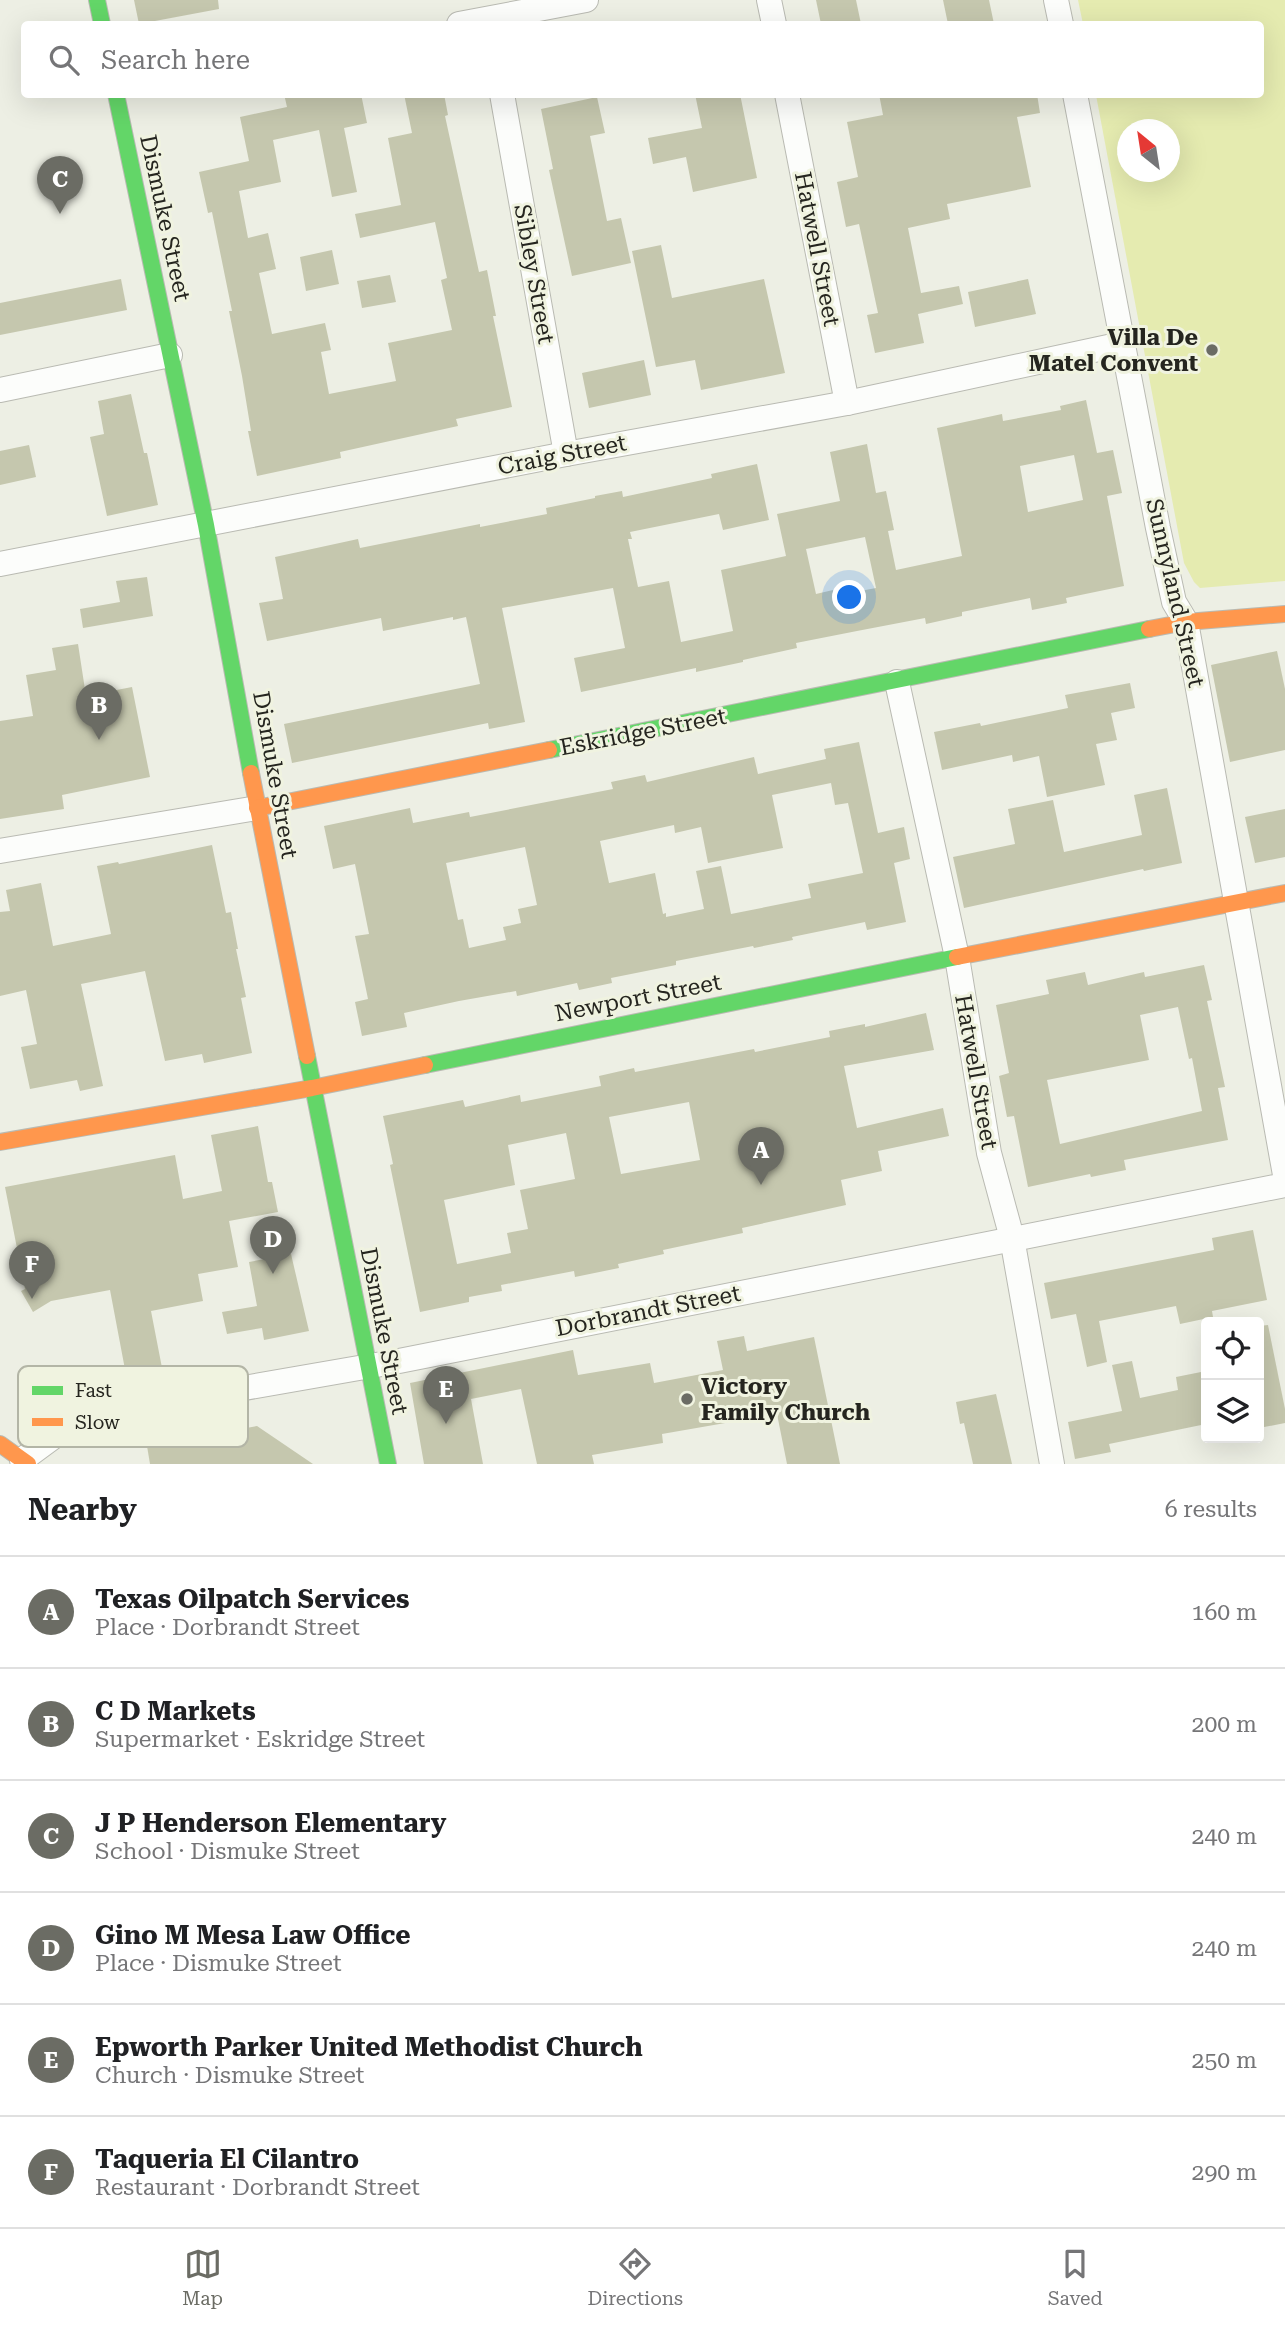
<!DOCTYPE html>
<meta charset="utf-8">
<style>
body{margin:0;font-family:"Roboto Serif",serif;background:#f2f2f2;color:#202124}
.controls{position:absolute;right:21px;bottom:21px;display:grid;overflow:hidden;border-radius:7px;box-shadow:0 7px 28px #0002}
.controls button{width:63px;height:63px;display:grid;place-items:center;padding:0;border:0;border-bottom:2px solid #e0e0e0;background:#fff;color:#202124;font:35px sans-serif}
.compass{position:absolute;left:1117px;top:119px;width:63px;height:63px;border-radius:50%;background:#fff;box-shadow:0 7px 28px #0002;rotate:330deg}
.you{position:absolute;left:850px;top:598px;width:24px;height:24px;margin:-18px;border:5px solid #fff;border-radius:50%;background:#1a73e8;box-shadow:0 0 0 10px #1a73e833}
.badge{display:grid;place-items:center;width:46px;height:46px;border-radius:50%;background:#6b6c64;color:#fff;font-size:23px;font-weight:700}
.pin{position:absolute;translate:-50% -58px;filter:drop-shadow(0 2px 4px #0008)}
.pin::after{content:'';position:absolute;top:37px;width:24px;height:21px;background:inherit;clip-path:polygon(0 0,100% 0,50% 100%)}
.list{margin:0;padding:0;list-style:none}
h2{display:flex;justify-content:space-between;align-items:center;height:91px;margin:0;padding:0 28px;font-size:30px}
h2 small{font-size:23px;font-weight:400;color:#757577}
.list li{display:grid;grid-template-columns:46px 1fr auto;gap:21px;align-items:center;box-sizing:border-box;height:112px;padding:0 28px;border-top:2px solid #e0e0e0}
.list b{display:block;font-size:26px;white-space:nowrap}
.list p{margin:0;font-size:23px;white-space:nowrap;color:#757577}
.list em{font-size:23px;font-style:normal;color:#757577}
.icon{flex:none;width:38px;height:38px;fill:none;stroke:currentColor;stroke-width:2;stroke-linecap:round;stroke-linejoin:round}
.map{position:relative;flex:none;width:1285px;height:1464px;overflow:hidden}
.search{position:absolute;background:#fff;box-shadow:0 7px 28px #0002;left:21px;right:21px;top:21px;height:77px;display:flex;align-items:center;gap:18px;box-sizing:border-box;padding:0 24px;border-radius:7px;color:#757577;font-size:26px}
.sheet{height:763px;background:#fff}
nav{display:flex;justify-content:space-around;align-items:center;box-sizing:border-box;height:98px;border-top:2px solid #e0e0e0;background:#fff;font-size:19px;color:#757577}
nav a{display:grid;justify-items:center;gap:4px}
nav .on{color:#6b6c64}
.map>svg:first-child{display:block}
.green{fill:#e5ebb0;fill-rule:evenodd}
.building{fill:#c5c7ae;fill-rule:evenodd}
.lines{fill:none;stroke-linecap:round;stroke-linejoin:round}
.street-casing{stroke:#b9bab2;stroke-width:26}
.fast-casing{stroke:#b9bab2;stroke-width:18}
.slow-casing{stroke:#b9bab2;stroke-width:18}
.street{stroke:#fcfdfb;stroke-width:24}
.fast{stroke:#63d668;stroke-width:16}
.slow{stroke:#ff974d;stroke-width:16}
.poi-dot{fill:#6b6c64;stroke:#f0f3e0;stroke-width:2.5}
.labels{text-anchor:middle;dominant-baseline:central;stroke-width:6;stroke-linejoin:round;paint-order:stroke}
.street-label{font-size:23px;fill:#25251f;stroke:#f0f3e0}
.poi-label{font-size:23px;font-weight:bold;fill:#25251f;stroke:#f0f3e0;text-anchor:end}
.key{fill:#f0f3e0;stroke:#b3b5a6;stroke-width:2}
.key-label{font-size:19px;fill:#25251f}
</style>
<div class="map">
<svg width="1285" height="1464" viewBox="0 0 1285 1464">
<rect width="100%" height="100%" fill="#edefe4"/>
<!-- green -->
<path class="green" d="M1078,0H1285V581L1200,588L1194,582L1184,563L1096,95L1260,94V24H1083ZM1128,130H1170V172H1128Z"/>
<!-- building -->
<g class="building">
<polygon points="134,0 218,0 219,9 139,24"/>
<polygon points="816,0 856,0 861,24 821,24"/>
<polygon points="943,0 989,0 994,24 948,24"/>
<polygon points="284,94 309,94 309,98 328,94 361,94 367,123 344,128 357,192 332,197 319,130 273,140 281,182 239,191 248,238 268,233 276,269 259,273 272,334 325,323 331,350 321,352 329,394 396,381 388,343 452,330 441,280 447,278 435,222 360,238 355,214 401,205 388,138 412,133 404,94 444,94 448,115 445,116 479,272 487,270 496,316 493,316 512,407 456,419 458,426 340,452 341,458 257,476 248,431 251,431 242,376 229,311 232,311 212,212 208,213 199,172 249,161 240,117 287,107"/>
<polygon points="695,94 740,94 757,178 693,192 686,157 653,164 648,138 702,128"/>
<polygon points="879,94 1037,94 1040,113 1017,117 1031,187 947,204 950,219 908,228 921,293 959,286 963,304 918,314 924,343 875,353 867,315 878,313 859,224 846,227 837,182 858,177 847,122 883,115"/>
<polygon points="597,97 605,133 590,136 607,221 621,218 631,263 572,276 549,170 553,169 541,109"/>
<polygon points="661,245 672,298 764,279 785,373 701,390 695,360 656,367 632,251"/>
<polygon points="332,250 339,284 306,291 300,257"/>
<polygon points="390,275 396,302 362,308 357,281"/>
<polygon points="121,279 127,310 0,335 0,303"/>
<polygon points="1028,279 1036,314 975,327 968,292"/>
<polygon points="644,360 651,395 589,408 582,373"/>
<polygon points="131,394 144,453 147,453 158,505 107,516 90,437 104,434 98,401"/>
<path d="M1086,400L1097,453L1113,450L1122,493L1107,496L1124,586L1066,598L1067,603L1032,610L1030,598L962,612V616L926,624L925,618L857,631L796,643L797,648L743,660V662L696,672V668L581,692L574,658L625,648L613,588L502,608L525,722L489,729L488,723L292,763L284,724L480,684L466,617L453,620V617L383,631L381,618L267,641L259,603L283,599L275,557L358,539L360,548L480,524V527L547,514L546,508L595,498V496L622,491L623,497L712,478L711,474L757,464L769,520L723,530L719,514L630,532L632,539H628L638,587L669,581L681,642L733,631L721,570L786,556L777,514L840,501L830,452L867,444L876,493L886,491L894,530L888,531L896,570L962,556L937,428L1002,414L1003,421L1061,410L1060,406ZM1074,455L1083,500L1028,512L1020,466ZM865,537L876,588L834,596L833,590L816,594L806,549Z"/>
<polygon points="29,445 36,477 0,485 0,451"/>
<polygon points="147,577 153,616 83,628 80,609 120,602 116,581"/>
<polygon points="78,644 86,696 132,687 150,777 62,795 64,809 0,819 0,721 33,716 26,675 56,670 52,648"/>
<polygon points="1277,651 1285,689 1285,750 1230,762 1211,665"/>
<polygon points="1130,683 1135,708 1111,713 1117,740 1096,744 1105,785 1047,797 1039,756 1013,762 1012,755 942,770 934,732 980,723 981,726 1068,708 1065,695"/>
<path d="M859,742L878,833L904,827L910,859L894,863L906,922L867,930L865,922L792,937L793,940L754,948L753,946L676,961V965L611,978L612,983L579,990L577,983L517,996L516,991L459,1001L404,1013L407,1027L362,1036L355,1002L368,999L355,936L369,934L355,864L333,869L324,826L410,808L413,823L469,812L470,817L613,789L611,782L645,775L647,782L754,757L758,774L826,759L824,749ZM831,783L835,805L848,803L863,873L808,884L811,898L731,914L721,866L696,871L704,909L666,917V913L663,914L655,873L609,883L600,841L674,825L675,833L701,827L708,863L783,848L772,795ZM525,847L537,905L518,909L521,923L503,927L506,940L469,948L463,919L458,920L446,863Z"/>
<polygon points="1167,788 1182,863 1144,871 1143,869 964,908 953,857 1015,844 1008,809 1053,800 1064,852 1142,835 1134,795"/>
<polygon points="1285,809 1285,857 1255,863 1245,817"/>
<polygon points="212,845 226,913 231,912 238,949 236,949 246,997 241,998 252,1053 204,1063 202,1054 165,1061 145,971 81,984 103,1086 80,1091 77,1080 30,1089 21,1047 37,1044 26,990 0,996 0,912 10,911 6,890 41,883 53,946 111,934 97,866 118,862 119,864"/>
<path d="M1204,965L1212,1000L1207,1001L1225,1087L1218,1088L1228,1140L1124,1160L1126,1170L1091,1177L1090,1174L1028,1187L1014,1116L1007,1117L999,1076L1009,1073L996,1005L1049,994L1046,980L1085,972L1088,985L1144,972L1145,977ZM1178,1007L1189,1059L1192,1058L1202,1111L1060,1144L1047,1080L1149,1060L1140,1015Z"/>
<path d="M926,1013L934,1050L844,1066L857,1128L943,1108L949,1136L878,1151L882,1171L841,1180L846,1205L742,1228L743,1233L663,1250L664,1254L618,1264L619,1268L575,1277L574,1271L501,1285L502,1291L469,1297V1302L420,1312L390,1165L393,1164L383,1116L463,1100L465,1107L520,1095L521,1102L601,1086L599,1076L634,1068L635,1072L754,1049L755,1052L830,1037L829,1031L865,1024V1027ZM689,1102L700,1160L621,1174L609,1117ZM566,1133L575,1179L520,1190L528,1229L507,1233L511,1253L457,1264L444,1200L515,1185L508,1145Z"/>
<polygon points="258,1126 268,1182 272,1182 278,1212 229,1221 238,1267 198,1274 203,1301 151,1311 163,1373 127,1380 110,1290 51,1301 33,1312 21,1291 25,1289 5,1187 175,1155 183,1199 222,1191 211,1135"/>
<polygon points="1253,1230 1267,1300 1212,1311 1213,1317 1180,1324 1176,1306 1099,1321 1107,1362 1087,1367 1076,1314 1051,1319 1044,1283 1214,1250 1212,1238"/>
<polygon points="291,1254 309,1331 264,1340 262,1328 227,1334 222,1312 257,1306 249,1262"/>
<polygon points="1268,1325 1285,1409 1285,1423 1259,1428 1259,1326"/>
<polygon points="744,1336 747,1351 814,1337 840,1464 787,1464 777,1414 662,1434 663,1443 592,1455 594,1464 537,1464 521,1389 471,1399 483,1464 424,1464 410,1383 573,1350 578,1375 650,1363 654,1383 723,1370 717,1341"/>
<polygon points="1132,1361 1140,1398 1178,1390 1176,1377 1206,1371 1206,1424 1109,1444 1111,1452 1075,1459 1068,1422 1122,1411 1112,1365"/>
<polygon points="996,1394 1012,1464 973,1464 964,1423 960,1424 956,1402"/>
<polygon points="257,1426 313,1464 150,1464 147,1446"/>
</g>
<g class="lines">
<defs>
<g id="street">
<polyline points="769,0 774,24"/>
<polyline points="1056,0 1061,24"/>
<polyline points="459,24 586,0"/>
<polyline points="502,94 566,454"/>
<polyline points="787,94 847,403"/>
<polyline points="1075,94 1158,528 1174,602 1186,622 1285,1175"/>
<polyline points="0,390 170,355"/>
<polyline points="0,564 566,454 847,403 1122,344"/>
<polyline points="897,682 957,957 989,1153 1012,1238 1052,1464"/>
<polyline points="0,851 257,808"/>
<polyline points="22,1460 53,1437 95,1414 399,1361 1285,1185"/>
</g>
<g id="fast">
<polyline points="97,0 102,24"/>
<polyline points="116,94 206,525 251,773"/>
<polyline points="549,750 1149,629"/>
<polyline points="307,1056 388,1464"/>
<polyline points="425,1065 957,957"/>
</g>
<g id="slow">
<polyline points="1149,629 1186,622 1285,614"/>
<polyline points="251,773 307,1056"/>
<polyline points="257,808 549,750"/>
<polyline points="957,957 1285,893"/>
<polyline points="0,1142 312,1088 425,1065"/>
<polyline points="0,1444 28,1464"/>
</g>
</defs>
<!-- street casing -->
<use href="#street" class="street-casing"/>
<!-- fast casing -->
<use href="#fast" class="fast-casing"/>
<!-- slow casing -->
<use href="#slow" class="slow-casing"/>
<!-- street -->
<use href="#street" class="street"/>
<!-- fast -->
<use href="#fast" class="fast"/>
<!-- slow -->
<use href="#slow" class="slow"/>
</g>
<!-- markers -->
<g class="poi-dot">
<circle cx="1212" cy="350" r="7"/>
<circle cx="687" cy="1399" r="7"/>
</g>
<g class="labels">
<!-- street labels -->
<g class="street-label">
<text transform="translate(165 218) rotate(78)">Dismuke Street</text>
<text transform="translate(817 249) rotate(79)">Hatwell Street</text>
<text transform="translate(534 274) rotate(80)">Sibley Street</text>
<text transform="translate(562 455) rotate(-11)">Craig Street</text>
<text transform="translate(1175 593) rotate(77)">Sunnyland Street</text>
<text transform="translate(643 732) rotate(-11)">Eskridge Street</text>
<text transform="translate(275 775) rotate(80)">Dismuke Street</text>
<text transform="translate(638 998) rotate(-11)">Newport Street</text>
<text transform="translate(976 1072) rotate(80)">Hatwell Street</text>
<text transform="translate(648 1311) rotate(-11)">Dorbrandt Street</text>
<text transform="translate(384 1331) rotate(79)">Dismuke Street</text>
</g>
<!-- poi labels -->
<g class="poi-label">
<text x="1198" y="337">Villa De<tspan x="1198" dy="26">Matel Convent</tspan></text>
<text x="701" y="1386" text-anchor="start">Victory<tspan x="701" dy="26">Family Church</tspan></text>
</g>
</g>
<!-- legend -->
<rect x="18" y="1366" width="230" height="81" rx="10" class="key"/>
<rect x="32" y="1386" width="31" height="9" fill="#63d668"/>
<rect x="32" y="1418" width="31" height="8" fill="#ff974d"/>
<g class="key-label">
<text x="75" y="1397">Fast</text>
<text x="75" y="1429">Slow</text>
</g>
</svg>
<div class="controls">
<button><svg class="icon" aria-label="locate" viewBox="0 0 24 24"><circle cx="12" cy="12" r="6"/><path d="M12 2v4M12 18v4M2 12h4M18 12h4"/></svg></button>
<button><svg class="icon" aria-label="layers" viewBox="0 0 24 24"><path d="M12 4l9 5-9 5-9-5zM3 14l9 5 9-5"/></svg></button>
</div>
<svg class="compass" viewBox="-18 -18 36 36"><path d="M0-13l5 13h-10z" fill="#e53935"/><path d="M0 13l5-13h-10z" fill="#757577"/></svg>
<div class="you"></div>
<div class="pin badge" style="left:761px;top:1185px">A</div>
<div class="pin badge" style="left:99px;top:740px">B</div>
<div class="pin badge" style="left:60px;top:214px">C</div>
<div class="pin badge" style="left:273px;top:1274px">D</div>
<div class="pin badge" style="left:446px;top:1424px">E</div>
<div class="pin badge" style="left:32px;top:1299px">F</div>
<div class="search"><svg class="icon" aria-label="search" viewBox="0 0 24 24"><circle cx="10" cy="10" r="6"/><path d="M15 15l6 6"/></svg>Search here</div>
</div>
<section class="sheet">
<h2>Nearby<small>6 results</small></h2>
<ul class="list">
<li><span class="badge">A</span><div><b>Texas Oilpatch Services</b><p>Place · Dorbrandt Street</p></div><em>160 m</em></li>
<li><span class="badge">B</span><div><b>C D Markets</b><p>Supermarket · Eskridge Street</p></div><em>200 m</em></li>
<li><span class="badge">C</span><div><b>J P Henderson Elementary</b><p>School · Dismuke Street</p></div><em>240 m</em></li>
<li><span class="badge">D</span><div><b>Gino M Mesa Law Office</b><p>Place · Dismuke Street</p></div><em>240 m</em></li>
<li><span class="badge">E</span><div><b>Epworth Parker United Methodist Church</b><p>Church · Dismuke Street</p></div><em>250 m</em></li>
<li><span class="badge">F</span><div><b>Taqueria El Cilantro</b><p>Restaurant · Dorbrandt Street</p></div><em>290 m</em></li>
</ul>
</section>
<nav>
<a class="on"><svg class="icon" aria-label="map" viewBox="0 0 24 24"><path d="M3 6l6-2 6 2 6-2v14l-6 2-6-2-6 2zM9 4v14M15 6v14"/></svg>Map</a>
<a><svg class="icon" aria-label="directions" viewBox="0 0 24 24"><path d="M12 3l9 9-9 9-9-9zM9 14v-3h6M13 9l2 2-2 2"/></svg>Directions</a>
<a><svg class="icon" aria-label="saved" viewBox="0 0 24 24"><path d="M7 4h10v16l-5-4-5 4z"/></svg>Saved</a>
</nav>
